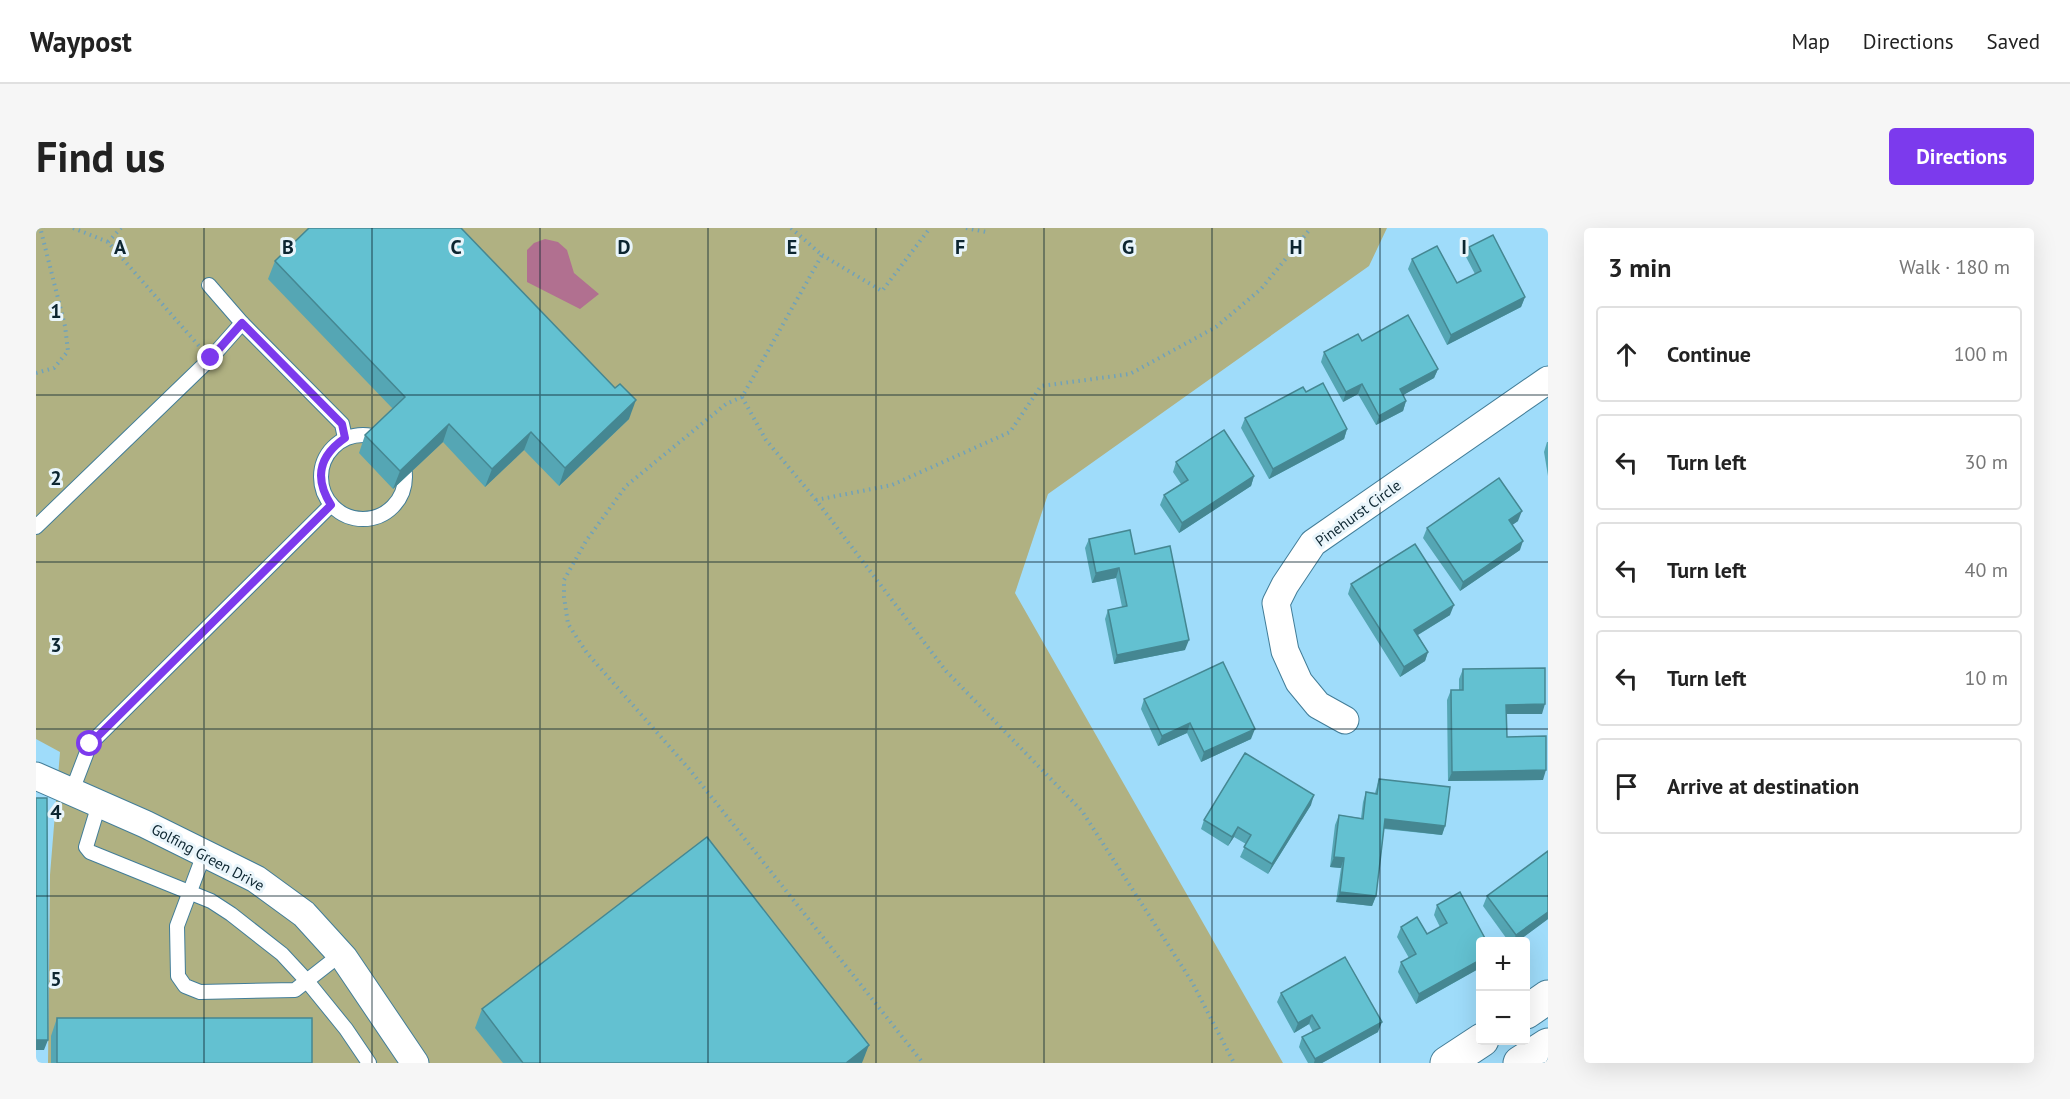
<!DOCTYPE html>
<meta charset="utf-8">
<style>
body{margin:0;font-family:"PT Sans",sans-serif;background:#f6f6f6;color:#222}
.controls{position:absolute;right:18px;bottom:18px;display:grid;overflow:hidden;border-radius:6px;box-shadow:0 6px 24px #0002}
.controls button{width:54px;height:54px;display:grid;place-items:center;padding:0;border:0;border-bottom:2px solid #e0e0e0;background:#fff;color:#222;font:30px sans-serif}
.stop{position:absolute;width:18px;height:18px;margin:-14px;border:4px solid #7c3aed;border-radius:50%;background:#fff}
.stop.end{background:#7c3aed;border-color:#fff;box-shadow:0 2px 6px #0008}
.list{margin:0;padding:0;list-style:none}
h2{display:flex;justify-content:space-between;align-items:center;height:78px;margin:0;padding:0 24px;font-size:26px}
h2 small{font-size:20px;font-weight:400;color:#767676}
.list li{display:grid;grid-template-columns:39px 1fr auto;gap:18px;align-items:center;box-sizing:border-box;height:96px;margin:0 12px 12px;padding:0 12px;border:2px solid #e0e0e0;border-radius:6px}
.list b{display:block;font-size:22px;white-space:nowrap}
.list em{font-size:20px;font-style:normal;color:#767676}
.icon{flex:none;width:33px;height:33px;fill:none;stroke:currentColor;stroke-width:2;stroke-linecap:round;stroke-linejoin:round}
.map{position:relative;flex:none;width:1512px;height:835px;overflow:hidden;border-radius:6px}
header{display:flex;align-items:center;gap:36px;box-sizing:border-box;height:84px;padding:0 30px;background:#fff;border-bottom:2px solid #e0e0e0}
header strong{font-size:28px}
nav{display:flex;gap:33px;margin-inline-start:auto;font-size:21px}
.intro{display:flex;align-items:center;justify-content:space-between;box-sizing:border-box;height:144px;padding:0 36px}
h1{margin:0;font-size:42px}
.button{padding:15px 27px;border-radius:6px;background:#7c3aed;color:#fff;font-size:21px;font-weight:700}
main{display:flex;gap:36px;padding:0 36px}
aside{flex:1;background:#fff;border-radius:6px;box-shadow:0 6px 24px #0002}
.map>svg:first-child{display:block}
.grass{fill:#b0b182}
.water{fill:#b17090}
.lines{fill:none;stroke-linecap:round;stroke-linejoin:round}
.lane-casing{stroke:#427d98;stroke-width:16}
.street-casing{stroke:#427d98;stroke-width:29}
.secondary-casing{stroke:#427d98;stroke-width:35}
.path{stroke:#70a2ba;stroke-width:4;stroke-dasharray:1.5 4.5;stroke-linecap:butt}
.lane{stroke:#fff;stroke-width:14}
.street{stroke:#fff;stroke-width:27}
.secondary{stroke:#fff;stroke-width:33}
.wall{fill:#55a6b4}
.shaded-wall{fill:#458792}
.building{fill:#63c1d1;stroke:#458792;stroke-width:1.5}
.route{stroke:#7c3aed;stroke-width:8}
.grid{fill:none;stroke:#0c2530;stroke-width:1.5;stroke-opacity:0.55}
.labels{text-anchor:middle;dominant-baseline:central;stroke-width:6;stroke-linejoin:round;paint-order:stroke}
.street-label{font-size:15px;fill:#0c2530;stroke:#e9f5fb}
.grid-label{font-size:20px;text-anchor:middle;font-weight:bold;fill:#0c2530;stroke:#e9f5fb;stroke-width:6;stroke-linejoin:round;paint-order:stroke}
</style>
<header>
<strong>Waypost</strong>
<nav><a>Map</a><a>Directions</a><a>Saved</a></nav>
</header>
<div class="intro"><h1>Find us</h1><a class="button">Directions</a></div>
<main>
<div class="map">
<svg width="1512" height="835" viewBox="0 0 1512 835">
<rect width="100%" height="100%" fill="#9fdcfa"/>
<!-- grass -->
<polygon class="grass" points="0,0 1351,0 1333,38 1012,266 979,365 1247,835 12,835 14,647 24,524 0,511"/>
<!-- water -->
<polygon class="water" points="509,11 522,14 531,22 538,45 563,66 544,81 491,54 491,22 498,15"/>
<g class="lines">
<defs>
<g id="lane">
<polyline points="206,95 306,196 309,210"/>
<circle cx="327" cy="249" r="42"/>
<polyline points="0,299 175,130 206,95 173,57"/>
<polyline points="36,563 54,516 295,277"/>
<polyline points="63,576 50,619 54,624 175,673 195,686 246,726 271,753 310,801 333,835"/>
<polyline points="168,626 141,698 142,748 149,758 164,764 259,762 305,726"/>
</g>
<g id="street">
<polyline points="1309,492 1282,477 1263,454 1249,423 1240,375 1249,357 1277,315 1512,152"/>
<polyline points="0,548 109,596 220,651 268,686 308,730 379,835"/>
</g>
<g id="secondary">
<polyline points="1490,784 1512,769"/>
<polyline points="1411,835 1446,812"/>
<polyline points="1484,835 1512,817"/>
</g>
</defs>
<!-- lane casing -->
<use href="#lane" class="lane-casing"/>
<!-- street casing -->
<use href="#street" class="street-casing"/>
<!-- secondary casing -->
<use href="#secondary" class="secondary-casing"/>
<!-- path -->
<g class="path">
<polyline points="37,0 72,14 163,118"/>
<polyline points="755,0 786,27 706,169 690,176 590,258 550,313 528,352 528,369 532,396 551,425 654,542 887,835"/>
<polyline points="930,0 950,4"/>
<polyline points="72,14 85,0"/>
<polyline points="786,27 846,63 894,0"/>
<polyline points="0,145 18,140 32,123 29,98 5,3 8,0"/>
<polyline points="706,169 730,212 780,272 910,443 1046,583 1156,754 1198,835"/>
<polyline points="780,272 856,257 974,204 1005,158 1094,146 1180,99 1225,61 1275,0"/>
</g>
<!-- lane -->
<use href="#lane" class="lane"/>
<!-- street -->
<use href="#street" class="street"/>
<!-- secondary -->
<use href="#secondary" class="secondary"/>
</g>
<!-- wall -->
<g class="wall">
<polygon points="1433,19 1489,69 1485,79 1411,117 1372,41 1376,31 1421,55 1439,46 1430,29"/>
<polygon points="239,33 593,191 523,258 488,222 449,259 407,214 357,261 323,225 329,207 357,181 232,51"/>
<polygon points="1326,113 1402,141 1398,150 1367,167 1370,173 1367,183 1340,197 1322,166 1307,174 1285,134 1288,124"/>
<polygon points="1270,164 1311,201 1308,211 1233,251 1205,200 1209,190"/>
<polygon points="1511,214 1512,214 1512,248 1508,224"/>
<polygon points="1140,234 1218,248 1215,258 1143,305 1124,277 1128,267 1145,256 1137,244"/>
<polygon points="1482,293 1476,297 1484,322 1424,363 1387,310 1391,300"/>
<polygon points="1053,311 1099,326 1149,422 1078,436 1069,391 1072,382 1086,379 1080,350 1056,355 1049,320"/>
<polygon points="1315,356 1414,387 1382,407 1392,424 1389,433 1364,449 1312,366"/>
<polygon points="1427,441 1506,486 1471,486 1471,509 1507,552 1412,553 1411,472 1415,462 1423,462 1423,451"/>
<polygon points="1108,471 1215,511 1165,534 1151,505 1122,518 1105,481"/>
<polygon points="1343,551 1409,598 1406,607 1348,601 1340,668 1336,678 1300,674 1305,640 1294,639 1299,597 1303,587 1325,590 1327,574 1330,564 1339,565"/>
<polygon points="1275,577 1232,646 1204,629 1210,616 1198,609 1192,618 1165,601 1168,592"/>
<polygon points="1512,623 1512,691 1481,714 1473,714 1447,678 1451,668"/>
<polygon points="1401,677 1444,714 1444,740 1380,776 1362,744 1365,734 1373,730 1361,709 1365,699 1391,706 1404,699 1398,687"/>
<polygon points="1245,765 1342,804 1286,835 1272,835 1263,819 1266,809 1277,804 1273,796 1258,805 1241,774"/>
<polygon points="446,781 826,835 467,835 439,800"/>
<polygon points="21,790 276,835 15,835 15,808"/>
</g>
<!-- shaded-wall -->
<g class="shaded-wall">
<polygon points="1489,69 1485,79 1411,117 1415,107"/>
<polygon points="1402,141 1398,150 1360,171 1364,161"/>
<polygon points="1326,156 1322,166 1307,174 1310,164"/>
<polygon points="600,172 593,191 523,258 529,240"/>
<polygon points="1370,173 1367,183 1340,197 1343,188"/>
<polygon points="413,196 407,214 357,261 364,243"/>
<polygon points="1311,201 1308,211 1233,251 1237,241"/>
<polygon points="495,204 488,222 449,259 456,241"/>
<polygon points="1218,248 1215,258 1143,305 1146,295"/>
<polygon points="1486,283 1482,293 1469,302 1473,292"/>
<polygon points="1487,313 1484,322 1424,363 1427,354"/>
<polygon points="1083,340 1080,350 1056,355 1060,345"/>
<polygon points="1418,377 1414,387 1375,411 1378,402"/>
<polygon points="1153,412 1149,422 1078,436 1081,427"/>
<polygon points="1392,424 1389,433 1364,449 1368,439"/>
<polygon points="1509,476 1506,486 1467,486 1470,477"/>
<polygon points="1154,495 1151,505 1122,518 1126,508"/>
<polygon points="1219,501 1215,511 1165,534 1168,524"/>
<polygon points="1510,542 1507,552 1412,553 1416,544"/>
<polygon points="1278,567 1275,577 1232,646 1236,636"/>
<polygon points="1349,591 1409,598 1406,607 1346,600"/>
<polygon points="1202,599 1198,609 1192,618 1196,609"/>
<polygon points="1298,629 1308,630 1305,640 1294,639"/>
<polygon points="1304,664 1340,668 1336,678 1300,674"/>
<polygon points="1512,684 1512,691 1481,714 1477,714 1480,707"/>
<polygon points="1444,732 1444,740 1380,776 1383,766"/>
<polygon points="1276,787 1273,796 1258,805 1262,795"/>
<polygon points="1346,794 1342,804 1286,835 1278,835 1279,831"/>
<polygon points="0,812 12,812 8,822 0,822"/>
<polygon points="833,817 826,835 810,835"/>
</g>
<!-- building -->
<g class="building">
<polygon points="273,0 425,0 579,160 584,156 600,172 529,240 495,204 456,241 413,196 364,243 329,207 369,169 239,33"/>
<polygon points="1457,7 1489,69 1415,107 1376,31 1401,18 1421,55 1445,43 1433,19"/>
<polygon points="1372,87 1402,141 1364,161 1370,173 1343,188 1326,156 1310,164 1288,124 1322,106 1326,113"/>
<polygon points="1287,155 1311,201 1237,241 1209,190 1267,159 1270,164"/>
<polygon points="1188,202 1218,248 1146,295 1128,267 1152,252 1140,234"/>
<polygon points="1463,250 1486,283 1473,292 1487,313 1427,354 1391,300"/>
<polygon points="1094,302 1099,326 1134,318 1153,412 1081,427 1072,382 1091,378 1083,340 1060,345 1053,311"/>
<polygon points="1379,316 1418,377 1378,402 1392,424 1368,439 1315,356"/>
<polygon points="1187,434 1219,501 1168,524 1154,495 1126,508 1108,471"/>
<polygon points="1509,440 1509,476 1470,477 1471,509 1510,508 1510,542 1416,544 1415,462 1427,462 1427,441"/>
<polygon points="1209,525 1278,567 1236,636 1208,619 1215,607 1202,599 1196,609 1168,592"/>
<polygon points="1343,551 1414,559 1409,598 1349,591 1340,668 1304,664 1308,630 1298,629 1303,587 1327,591 1330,564 1341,566"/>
<polygon points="0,570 11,570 12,812 0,812"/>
<polygon points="671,609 833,817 810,835 487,835 446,781"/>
<polygon points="1512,623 1512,684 1480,707 1451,668"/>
<polygon points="1424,664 1451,714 1444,714 1444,732 1383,766 1365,734 1380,726 1365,699 1381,689 1391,706 1411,695 1401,677"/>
<polygon points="1309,729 1346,794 1279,831 1266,809 1284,800 1276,787 1262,795 1245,765"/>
<rect x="21" y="790" width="255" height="45"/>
</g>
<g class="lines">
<!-- route -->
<path class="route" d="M54,516L295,277C278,250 283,228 309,210L306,196L206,95L175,130"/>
</g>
<!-- grid -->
<path class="grid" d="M168,0V835M336,0V835M504,0V835M672,0V835M840,0V835M1008,0V835M1176,0V835M1344,0V835M0,167H1512M0,334H1512M0,501H1512M0,668H1512"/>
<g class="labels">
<!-- street labels -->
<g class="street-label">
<text transform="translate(1322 285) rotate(-36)">Pinehurst Circle</text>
<text transform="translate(172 629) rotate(28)">Golfing Green Drive</text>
</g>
</g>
<g class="grid-label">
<text x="84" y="26">A</text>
<text x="252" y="26">B</text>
<text x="420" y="26">C</text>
<text x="588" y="26">D</text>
<text x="756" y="26">E</text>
<text x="924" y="26">F</text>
<text x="1092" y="26">G</text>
<text x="1260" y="26">H</text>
<text x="1428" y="26">I</text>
<text x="20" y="90">1</text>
<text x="20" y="257">2</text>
<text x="20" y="424">3</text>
<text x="20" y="591">4</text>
<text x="20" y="758">5</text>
</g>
</svg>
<div class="controls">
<button>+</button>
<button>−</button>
</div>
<div class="stop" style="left:54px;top:516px"></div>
<div class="stop end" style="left:175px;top:130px"></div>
</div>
<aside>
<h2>3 min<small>Walk · 180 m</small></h2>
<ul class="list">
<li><svg class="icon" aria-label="ahead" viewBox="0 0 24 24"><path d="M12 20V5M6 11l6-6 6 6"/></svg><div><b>Continue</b></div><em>100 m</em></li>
<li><svg class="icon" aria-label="left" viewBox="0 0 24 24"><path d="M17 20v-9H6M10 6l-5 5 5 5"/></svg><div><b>Turn left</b></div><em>30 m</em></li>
<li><svg class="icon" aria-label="left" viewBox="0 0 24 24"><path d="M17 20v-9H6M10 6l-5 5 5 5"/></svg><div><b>Turn left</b></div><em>40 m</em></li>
<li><svg class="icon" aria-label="left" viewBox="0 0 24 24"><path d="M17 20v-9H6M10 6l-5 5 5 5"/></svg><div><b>Turn left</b></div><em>10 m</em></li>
<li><svg class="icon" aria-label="arrive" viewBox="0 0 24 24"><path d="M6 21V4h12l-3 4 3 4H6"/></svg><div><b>Arrive at destination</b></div></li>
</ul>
</aside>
</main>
